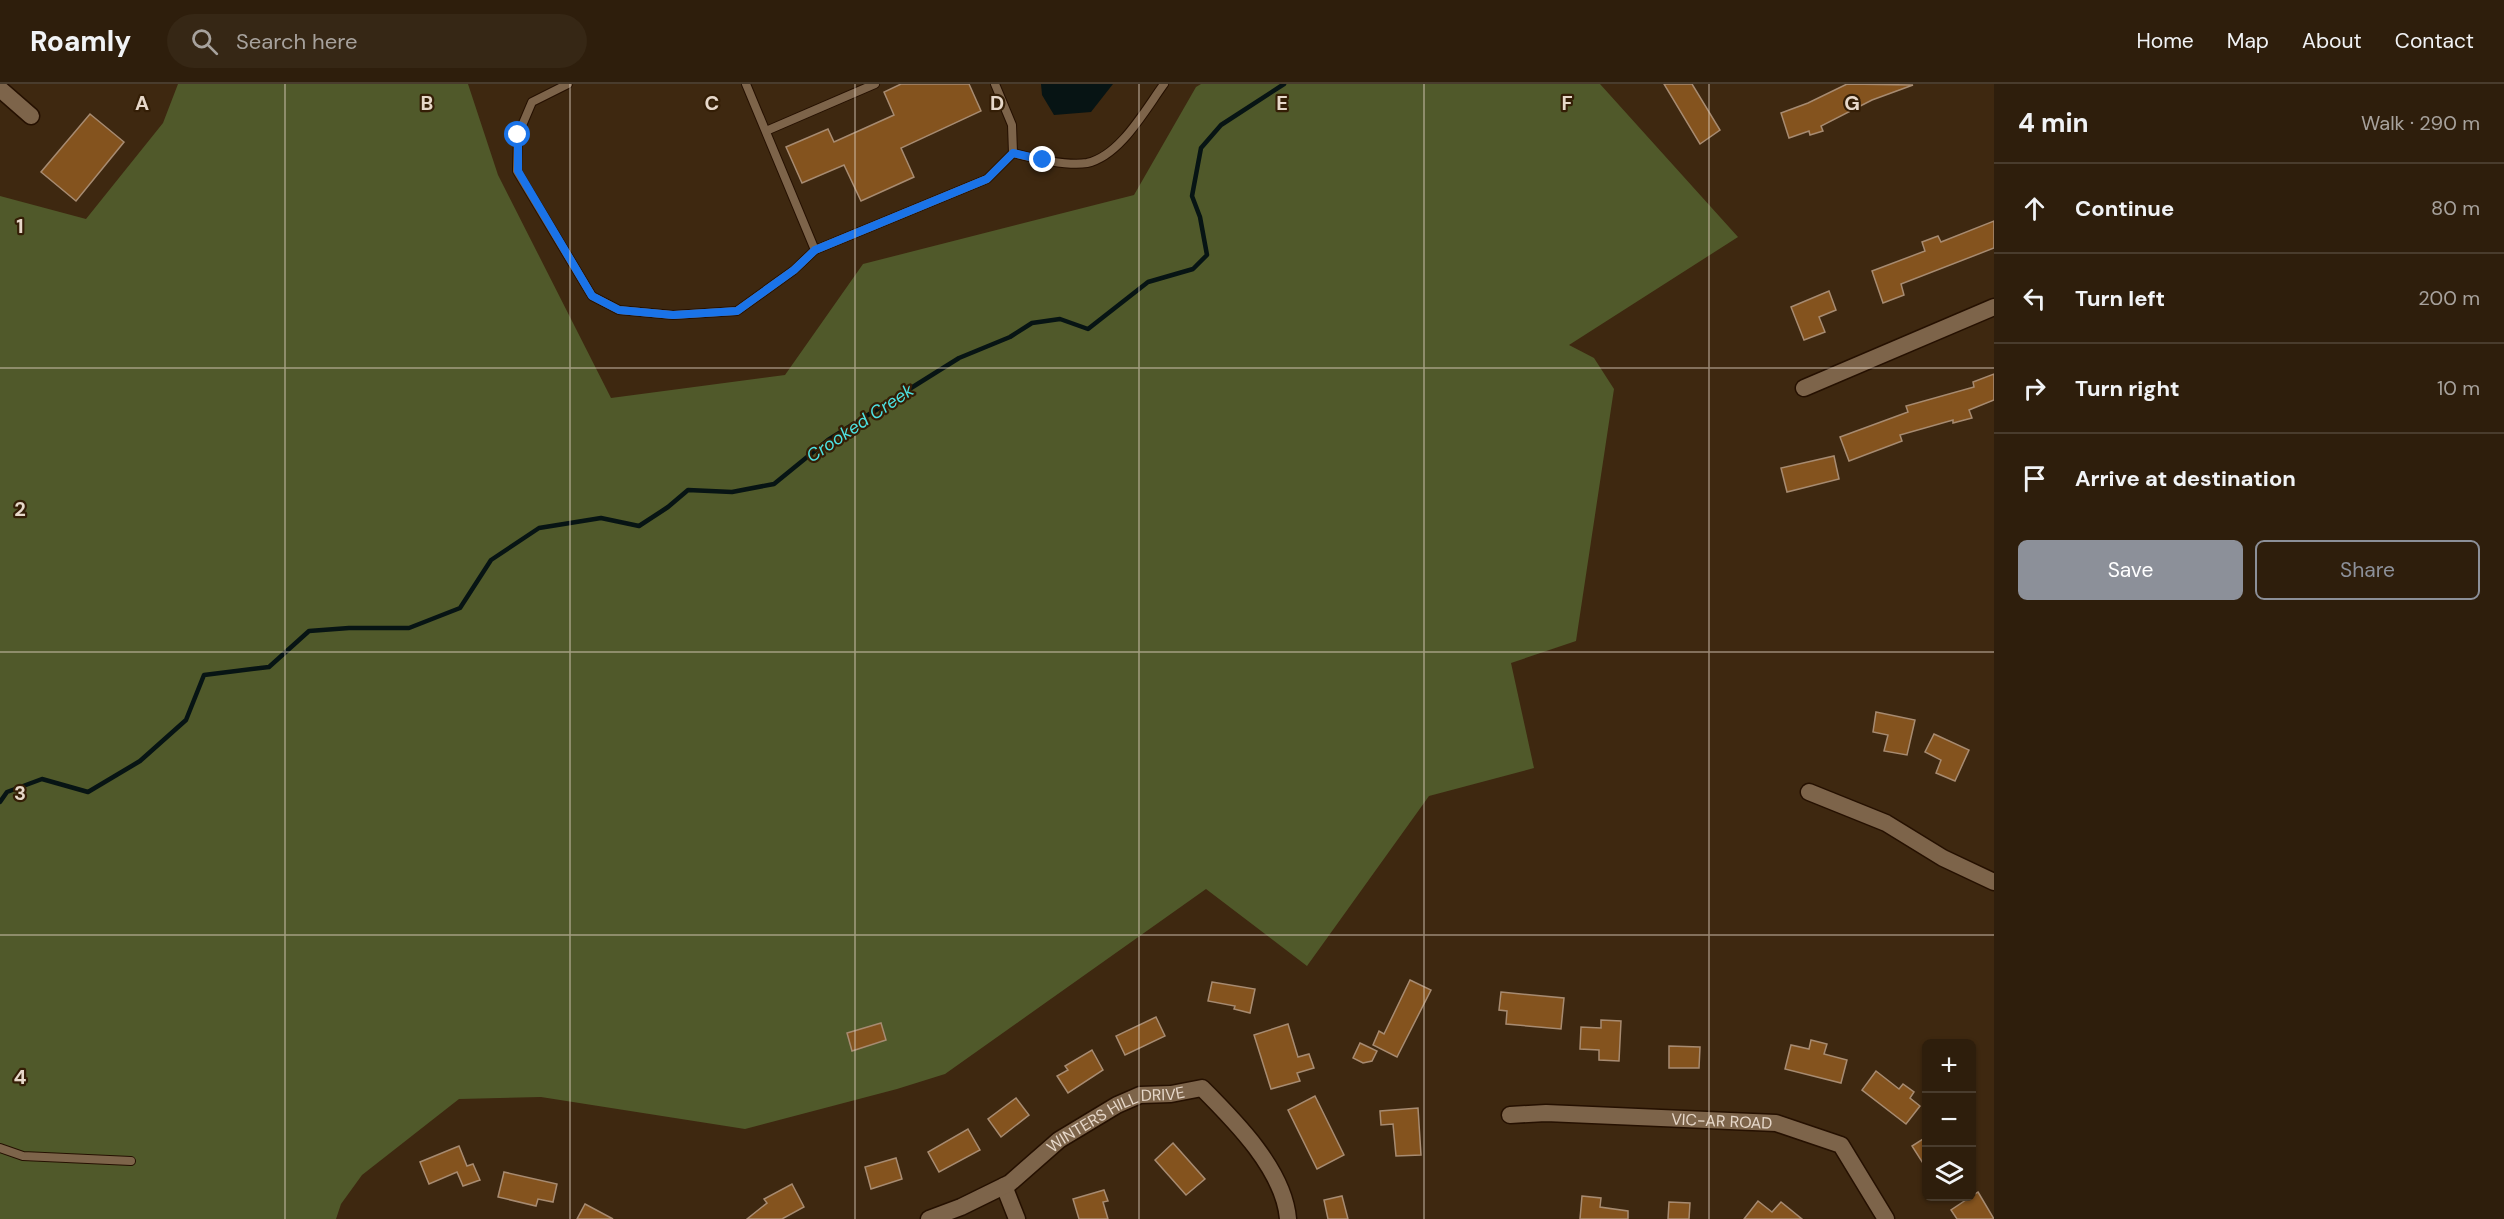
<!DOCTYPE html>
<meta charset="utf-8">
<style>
body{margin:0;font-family:"DM Sans",sans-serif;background:#362715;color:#f1f3f6}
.controls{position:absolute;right:18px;bottom:18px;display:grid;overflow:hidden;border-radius:9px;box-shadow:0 2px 4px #0004}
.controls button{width:54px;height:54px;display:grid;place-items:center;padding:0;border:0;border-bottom:2px solid #493c2d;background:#2e1e0c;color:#f1f3f6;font:30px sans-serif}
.stop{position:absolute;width:18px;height:18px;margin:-14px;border:4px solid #1a73e8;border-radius:50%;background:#fff}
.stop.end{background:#1a73e8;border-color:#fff;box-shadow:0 2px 6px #0008}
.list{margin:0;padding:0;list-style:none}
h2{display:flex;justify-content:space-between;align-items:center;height:78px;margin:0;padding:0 24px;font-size:26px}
h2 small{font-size:20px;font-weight:400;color:#a7a29d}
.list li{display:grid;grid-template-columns:39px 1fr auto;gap:18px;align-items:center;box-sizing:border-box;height:90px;padding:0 24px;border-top:2px solid #493c2d}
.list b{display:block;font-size:22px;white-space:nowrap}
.list em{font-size:20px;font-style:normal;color:#a7a29d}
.actions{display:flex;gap:12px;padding:18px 24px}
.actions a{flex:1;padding:14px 0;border:2px solid #8c9099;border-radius:9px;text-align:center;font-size:21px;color:#8c9099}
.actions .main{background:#8c9099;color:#fff}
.icon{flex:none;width:33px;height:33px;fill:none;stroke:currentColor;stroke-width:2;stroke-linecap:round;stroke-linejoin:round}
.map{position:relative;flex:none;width:1994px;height:1135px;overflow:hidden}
header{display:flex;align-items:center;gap:36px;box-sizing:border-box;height:84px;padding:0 30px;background:#2e1e0c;border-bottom:2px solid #493c2d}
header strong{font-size:28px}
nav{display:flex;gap:33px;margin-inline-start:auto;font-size:21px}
.search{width:420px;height:54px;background:#362715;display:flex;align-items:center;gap:15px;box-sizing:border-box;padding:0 21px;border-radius:33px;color:#a7a29d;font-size:22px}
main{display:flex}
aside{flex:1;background:#2e1e0c}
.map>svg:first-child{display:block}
.green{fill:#50592a}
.water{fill:#071414}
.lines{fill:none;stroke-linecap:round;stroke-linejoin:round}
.stream{stroke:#071414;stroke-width:4.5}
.building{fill:#84531e;stroke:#a78b71;stroke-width:1.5}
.lane-casing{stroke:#251000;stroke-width:10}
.street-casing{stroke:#251000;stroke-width:19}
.lane{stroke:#7d644a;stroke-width:8}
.street{stroke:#7d644a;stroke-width:16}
.route{stroke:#1a73e8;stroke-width:8}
.grid{fill:none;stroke:#e7d8ca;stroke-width:1.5;stroke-opacity:0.55}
.labels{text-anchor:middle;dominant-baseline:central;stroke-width:4.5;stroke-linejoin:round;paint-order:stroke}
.street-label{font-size:16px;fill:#e7d8ca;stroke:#341e06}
.water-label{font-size:18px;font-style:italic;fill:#4de2e3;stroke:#341e06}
.grid-label{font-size:20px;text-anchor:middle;font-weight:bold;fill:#e7d8ca;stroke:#341e06;stroke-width:4.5;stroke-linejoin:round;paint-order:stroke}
</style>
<header>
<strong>Roamly</strong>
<div class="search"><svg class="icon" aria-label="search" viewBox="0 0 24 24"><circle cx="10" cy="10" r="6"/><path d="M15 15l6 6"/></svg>Search here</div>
<nav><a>Home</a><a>Map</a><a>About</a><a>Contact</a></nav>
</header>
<main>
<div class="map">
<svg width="1994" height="1135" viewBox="0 0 1994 1135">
<rect width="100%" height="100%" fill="#3e2810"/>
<!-- green -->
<polygon class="green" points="178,0 468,0 498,91 611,314 785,291 863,180 1134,111 1196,3 1201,0 1600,0 1738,153 1569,261 1594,274 1614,305 1576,557 1511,579 1534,684 1429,712 1307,882 1206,805 945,990 897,1005 745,1045 541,1013 459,1015 362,1091 341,1120 336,1135 0,1135 0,112 86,135 163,39"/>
<!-- water -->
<polygon class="water" points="1041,0 1113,0 1091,28 1054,31 1042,11"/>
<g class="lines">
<!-- stream -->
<polyline class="stream" points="0,718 7,708 42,695 88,708 140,677 186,636 204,591 269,583 309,547 349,544 409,544 460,524 491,476 539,444 601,434 639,442 668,423 688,406 732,408 774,400 828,356 959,274 1010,253 1032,239 1060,235 1088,245 1148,198 1193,185 1207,171 1200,133 1192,112 1201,64 1221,41 1284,0"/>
</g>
<!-- building -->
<g class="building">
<polygon points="901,0 969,0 981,27 901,64 914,93 861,117 844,81 802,99 786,63 828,45 834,58 894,31 884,8"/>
<polygon points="1664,0 1692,0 1720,46 1700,60"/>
<polygon points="1847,0 1913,1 1872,16 1821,42 1823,47 1810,51 1809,47 1789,54 1781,29 1808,19"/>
<polygon points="90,30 124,58 76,117 41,88"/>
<polygon points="1994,137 1994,164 1901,200 1904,211 1883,219 1872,187 1925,167 1922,158 1938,152 1941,158"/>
<polygon points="1829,207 1836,226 1819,233 1825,248 1804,256 1791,223"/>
<polygon points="1994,290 1994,316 1969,326 1972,334 1953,339 1953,336 1900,351 1902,357 1849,377 1840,353 1908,328 1906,322 1974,303 1973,298"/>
<polygon points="1834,372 1839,395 1787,408 1781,384"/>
<polygon points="1876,628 1915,636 1907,671 1884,667 1888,651 1873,648"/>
<polygon points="1934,650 1969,666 1955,697 1936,689 1941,676 1925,668"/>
<polygon points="1410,896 1431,906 1397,973 1373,961 1379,947 1384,950"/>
<polygon points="1212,898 1255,905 1250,929 1234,925 1235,922 1208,917"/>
<polygon points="1501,908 1564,914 1561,945 1506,940 1507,927 1499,926"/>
<polygon points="1156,933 1165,952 1125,971 1116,952"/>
<polygon points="1601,936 1621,937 1619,977 1599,976 1599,966 1580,965 1581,943 1601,944"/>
<polygon points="881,939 886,956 852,967 847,949"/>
<polygon points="1288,940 1298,973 1309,970 1314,984 1297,989 1300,997 1271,1005 1254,951"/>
<polygon points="1811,956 1827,960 1824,970 1847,976 1841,999 1785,985 1791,961 1809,965"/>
<polygon points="1360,959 1377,967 1372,977 1363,979 1353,974"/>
<polygon points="1669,962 1700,963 1699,984 1669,984"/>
<polygon points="1092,966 1103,986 1068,1009 1057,992 1068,986 1065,982"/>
<polygon points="1876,987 1899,1005 1903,1000 1914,1008 1910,1014 1920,1022 1906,1040 1862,1006"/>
<polygon points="1315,1012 1344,1071 1317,1085 1288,1026"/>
<polygon points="1016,1014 1029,1031 1001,1053 988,1035"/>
<polygon points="1418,1024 1421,1071 1396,1072 1393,1040 1381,1041 1380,1027"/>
<polygon points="968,1045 980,1066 939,1088 928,1068"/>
<polygon points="1926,1053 1926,1084 1912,1062"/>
<polygon points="1173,1059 1205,1095 1186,1111 1155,1076"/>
<polygon points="459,1062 467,1082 473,1080 480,1096 463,1102 457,1088 429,1100 420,1078"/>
<polygon points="896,1074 902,1095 871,1105 865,1083"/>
<polygon points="504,1088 557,1100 553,1118 538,1115 536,1122 498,1113"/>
<polygon points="792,1100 804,1123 782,1135 747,1135 767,1119 764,1115"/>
<polygon points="1104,1106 1108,1117 1103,1118 1108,1135 1079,1135 1073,1115"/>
<polygon points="1978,1108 1994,1135 1957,1135 1951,1126"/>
<polygon points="1342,1112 1348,1135 1328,1135 1324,1116"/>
<polygon points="1582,1112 1601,1114 1600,1123 1628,1127 1628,1135 1580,1135"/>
<polygon points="1758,1117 1772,1128 1781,1118 1802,1135 1744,1135"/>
<polygon points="1669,1118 1690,1119 1689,1135 1668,1135"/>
<polygon points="585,1120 613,1135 577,1135"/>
</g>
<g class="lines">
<defs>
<g id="lane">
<polyline points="568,0 532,18 518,51 517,87 592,212 619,226 673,231 737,227 794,186 815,166 987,95 1013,69 1012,41 995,0"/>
<polyline points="746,0 815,166"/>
<polyline points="766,47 875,0"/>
<path d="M1013,69C1032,74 1068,82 1087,79C1120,72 1145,26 1164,0"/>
<polyline points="0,1064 23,1072 131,1077"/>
</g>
<g id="street">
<polyline points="0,5 31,32"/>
<polyline points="1804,304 1994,223"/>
<polyline points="1809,708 1886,739 1943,774 1994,798"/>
<path id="s1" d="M1510,1031L1546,1029L1776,1039L1841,1061L1886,1135"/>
<polyline points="1004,1102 1017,1135"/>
<path id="s2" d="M929,1135L961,1123L1010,1099L1059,1056L1117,1021L1140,1011L1171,1010L1202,1004C1235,1037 1284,1086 1288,1135"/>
</g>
</defs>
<!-- lane casing -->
<use href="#lane" class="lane-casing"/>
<!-- street casing -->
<use href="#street" class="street-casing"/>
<!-- lane -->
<use href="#lane" class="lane"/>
<!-- street -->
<use href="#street" class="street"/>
</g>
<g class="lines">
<!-- route -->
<polyline class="route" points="518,51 518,87 592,212 619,226 673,231 737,227 794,186 815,166 987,95 1013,69 1043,76"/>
</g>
<!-- grid -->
<path class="grid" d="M285,0V1135M570,0V1135M855,0V1135M1139,0V1135M1424,0V1135M1709,0V1135M0,284H1994M0,568H1994M0,851H1994"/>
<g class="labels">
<!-- street labels -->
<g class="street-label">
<text stroke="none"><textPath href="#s1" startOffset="212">VIC-AR ROAD</textPath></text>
<text stroke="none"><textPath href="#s2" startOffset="216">WINTERS HILL DRIVE</textPath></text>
</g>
<!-- water labels -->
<g class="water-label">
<text transform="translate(860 339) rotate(-34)">Crooked Creek</text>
</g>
</g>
<g class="grid-label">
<text x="142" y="26">A</text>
<text x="427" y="26">B</text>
<text x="712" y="26">C</text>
<text x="997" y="26">D</text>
<text x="1282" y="26">E</text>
<text x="1567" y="26">F</text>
<text x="1852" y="26">G</text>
<text x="20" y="149">1</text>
<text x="20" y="432">2</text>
<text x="20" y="716">3</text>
<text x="20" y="1000">4</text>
</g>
</svg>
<div class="controls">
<button>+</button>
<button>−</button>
<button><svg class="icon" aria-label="layers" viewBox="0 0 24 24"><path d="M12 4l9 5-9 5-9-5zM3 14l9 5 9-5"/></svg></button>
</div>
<div class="stop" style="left:518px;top:51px"></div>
<div class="stop end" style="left:1043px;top:76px"></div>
</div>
<aside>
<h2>4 min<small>Walk · 290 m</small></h2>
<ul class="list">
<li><svg class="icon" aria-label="ahead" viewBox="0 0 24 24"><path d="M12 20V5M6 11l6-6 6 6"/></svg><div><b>Continue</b></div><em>80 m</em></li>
<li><svg class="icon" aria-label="left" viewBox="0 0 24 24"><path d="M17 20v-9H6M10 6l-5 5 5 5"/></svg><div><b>Turn left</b></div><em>200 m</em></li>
<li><svg class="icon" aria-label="right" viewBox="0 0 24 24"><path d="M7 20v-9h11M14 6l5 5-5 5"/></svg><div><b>Turn right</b></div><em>10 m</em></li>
<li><svg class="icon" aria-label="arrive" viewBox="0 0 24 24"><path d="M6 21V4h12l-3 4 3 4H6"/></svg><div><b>Arrive at destination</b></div></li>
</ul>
<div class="actions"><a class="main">Save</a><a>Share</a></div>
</aside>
</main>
